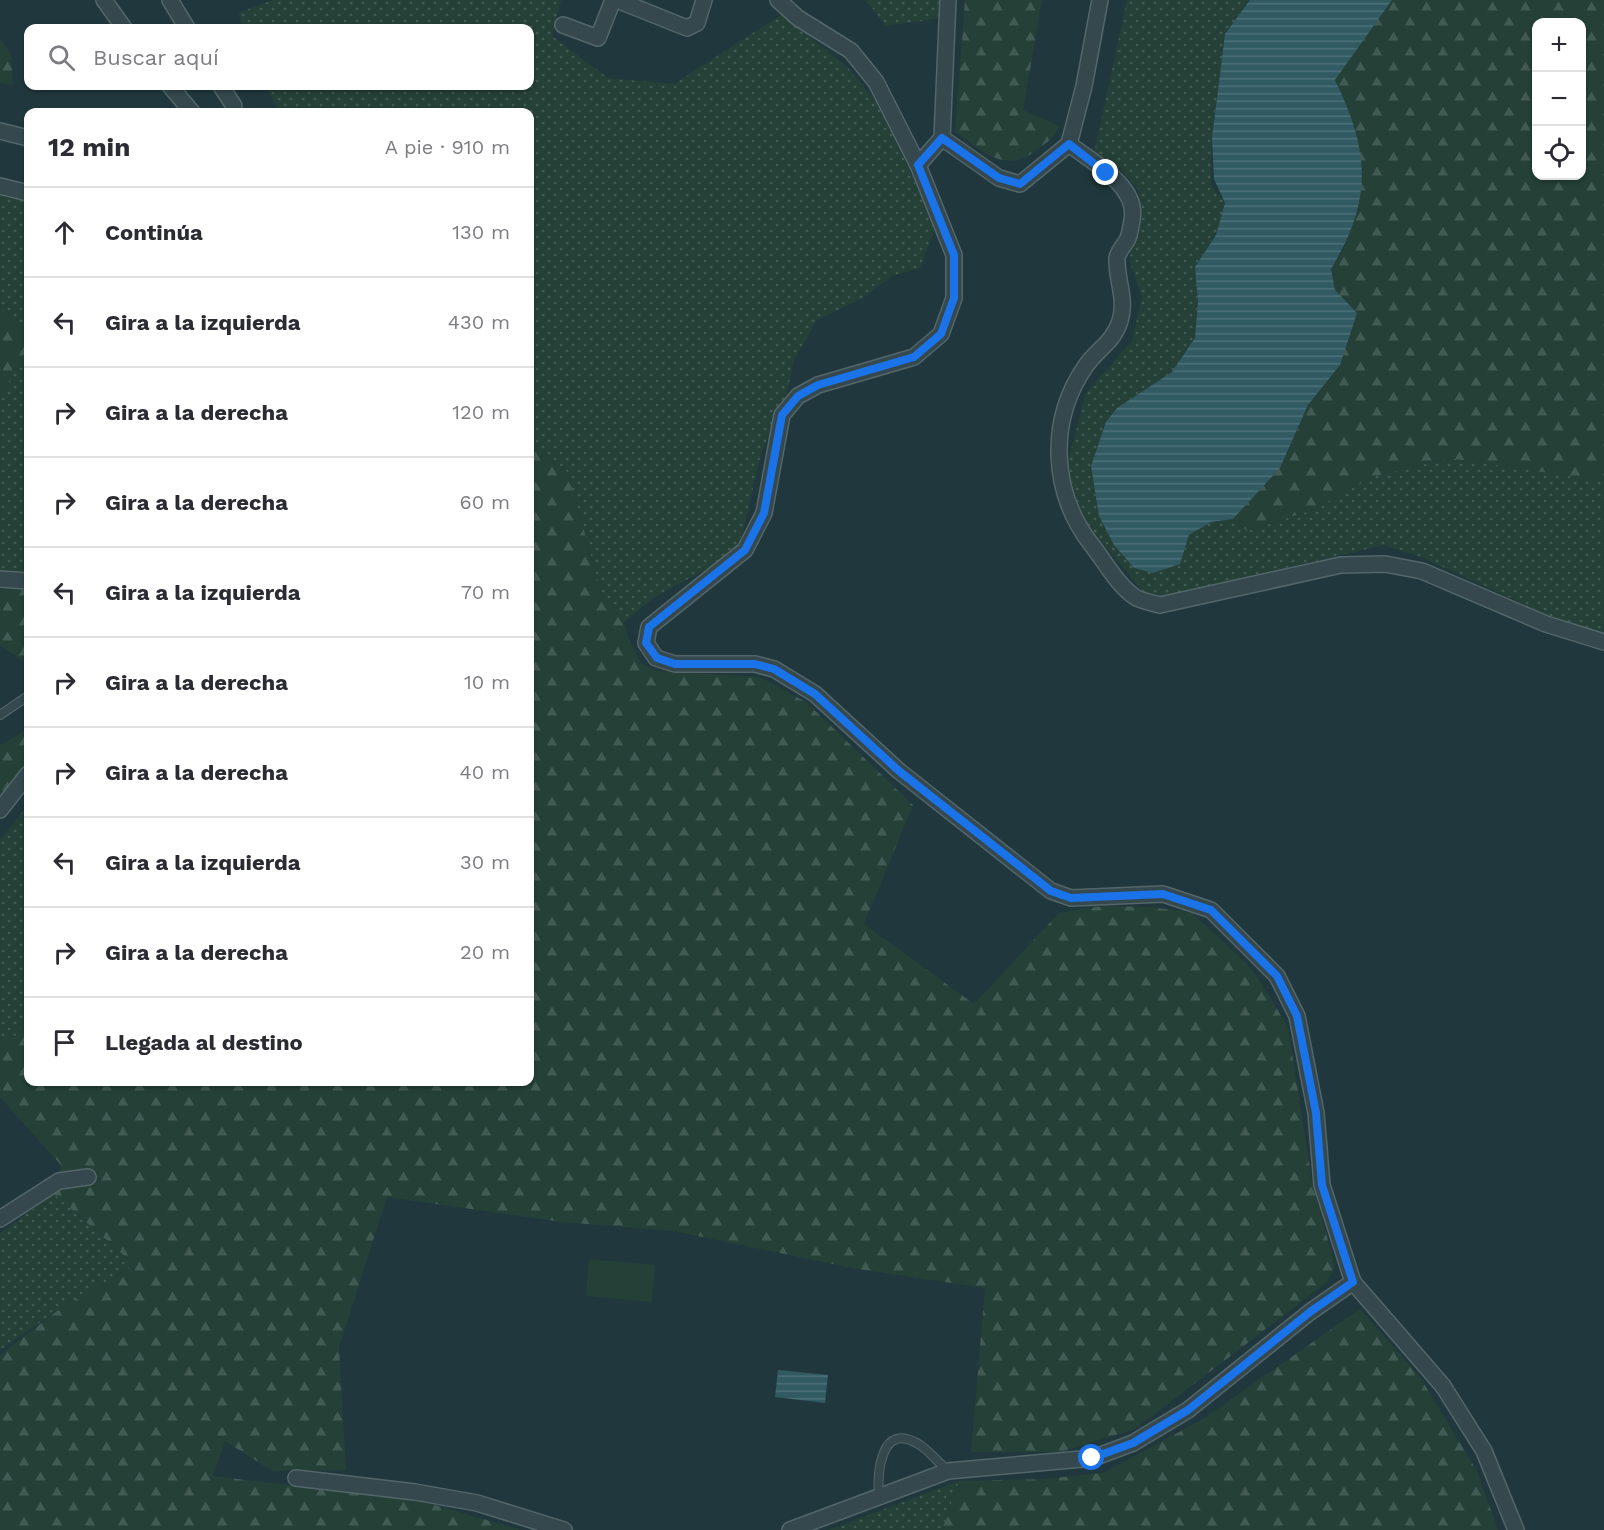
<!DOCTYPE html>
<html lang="es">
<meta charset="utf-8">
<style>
body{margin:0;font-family:"Work Sans",sans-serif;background:#f7f7f7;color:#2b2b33}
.controls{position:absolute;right:18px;top:18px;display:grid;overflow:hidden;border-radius:12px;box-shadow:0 2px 4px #0004}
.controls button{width:54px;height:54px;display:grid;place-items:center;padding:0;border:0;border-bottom:2px solid #e1e1e2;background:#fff;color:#2b2b33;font:30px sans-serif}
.stop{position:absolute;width:18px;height:18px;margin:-14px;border:4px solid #1a73e8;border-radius:50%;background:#fff}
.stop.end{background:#1a73e8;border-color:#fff;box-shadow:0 2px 6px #0008}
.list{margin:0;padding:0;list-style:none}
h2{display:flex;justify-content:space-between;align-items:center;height:78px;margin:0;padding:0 24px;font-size:26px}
h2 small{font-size:20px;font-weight:400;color:#7c7c81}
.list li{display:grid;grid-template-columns:39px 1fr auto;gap:18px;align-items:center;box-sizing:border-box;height:90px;padding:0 24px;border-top:2px solid #e1e1e2}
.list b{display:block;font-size:22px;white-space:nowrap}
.list em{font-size:20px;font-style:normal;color:#7c7c81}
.icon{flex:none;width:33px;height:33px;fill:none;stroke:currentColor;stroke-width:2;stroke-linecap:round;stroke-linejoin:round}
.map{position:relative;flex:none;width:1604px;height:1530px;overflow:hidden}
.search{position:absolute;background:#fff;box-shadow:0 2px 4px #0004;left:24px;top:24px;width:510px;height:66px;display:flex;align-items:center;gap:15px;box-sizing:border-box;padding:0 21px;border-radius:12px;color:#7c7c81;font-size:22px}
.panel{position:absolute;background:#fff;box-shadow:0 2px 4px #0004;left:24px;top:108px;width:510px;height:978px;border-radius:12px}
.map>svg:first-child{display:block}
.green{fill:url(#green-dots)}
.forest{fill:url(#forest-firs);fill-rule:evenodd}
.pitch{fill:#244037}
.water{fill:url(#water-rules)}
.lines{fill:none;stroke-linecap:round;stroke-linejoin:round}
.service-casing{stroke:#53666a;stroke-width:10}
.minor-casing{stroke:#53666a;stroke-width:18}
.service{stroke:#34484d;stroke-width:8}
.minor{stroke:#34484d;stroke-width:15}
.route{stroke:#1a73e8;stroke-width:8}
</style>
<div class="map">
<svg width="1604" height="1530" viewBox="0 0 1604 1530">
<defs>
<pattern id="green-dots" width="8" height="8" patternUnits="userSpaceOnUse" patternTransform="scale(1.5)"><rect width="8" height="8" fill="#244037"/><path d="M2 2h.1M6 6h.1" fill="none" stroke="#415a53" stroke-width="1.8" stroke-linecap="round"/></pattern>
<pattern id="forest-firs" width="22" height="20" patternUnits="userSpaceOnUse" patternTransform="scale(1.5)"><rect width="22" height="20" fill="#244037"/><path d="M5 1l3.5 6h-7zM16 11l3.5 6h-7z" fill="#415a53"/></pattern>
<pattern id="water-rules" width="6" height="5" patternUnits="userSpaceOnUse" patternTransform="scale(1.5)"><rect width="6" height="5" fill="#315a63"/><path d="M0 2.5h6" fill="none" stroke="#4c7078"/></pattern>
</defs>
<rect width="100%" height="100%" fill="#20383d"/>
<!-- green -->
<g class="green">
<polygon points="273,0 561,0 552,36 608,78 674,84 782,14 848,68 889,117 917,188 937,223 920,268 892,276 861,299 817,320 794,360 785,402 761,453 743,532 732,556 656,596 624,622 604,602 568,473 551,457 530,448 530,112 279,112 266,86 530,86 530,28 244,28 238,13"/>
<polygon points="866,0 939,0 941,18 886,26"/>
<polygon points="1127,0 1250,0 1225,34 1212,138 1211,185 1225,203 1216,235 1195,267 1198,302 1195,338 1173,379 1098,446 1091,466 1099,516 1114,545 1134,568 1153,573 1180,564 1189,535 1211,522 1233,519 1247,531 1312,510 1372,477 1450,458 1604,481 1604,632 1552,617 1423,558 1384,545 1162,597 1143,591 1086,524 1071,487 1068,461 1086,393 1132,341 1142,296 1129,260 1141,220 1138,189 1121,170 1094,154"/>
<polygon points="0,177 28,184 28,573 0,571 0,387 27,338 0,306"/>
<polygon points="28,805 28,1019 15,1036 0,1045 0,840"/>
<polygon points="54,1194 135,1265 61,1308 0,1350 0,1233"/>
<polygon points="959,1481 942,1530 829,1530"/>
</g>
<!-- forest -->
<g class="forest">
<path d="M965,0H1042L1023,110L1059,126C1055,138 1047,142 1037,150C1004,175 984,151 955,132Z"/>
<path d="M1392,0H1604V481L1449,458L1372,477L1312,510L1247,531L1233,519L1261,485L1295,436L1306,409L1340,365L1331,269L1345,246L1354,130L1334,80ZM1536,22H1582V176H1536Z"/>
<polygon points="0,38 11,54 13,85 0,83"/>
<polygon points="0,306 28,339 28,348 0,397"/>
<polygon points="530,448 551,457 568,473 604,602 624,622 628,637 641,663 656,671 760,677 806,702 913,805 864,924 974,1004 1059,913 1102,906 1147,907 1191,912 1247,964 1260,981 1288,1027 1312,1182 1335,1266 1326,1283 1135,1429 1060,1452 971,1452 985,1288 852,1268 674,1231 562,1222 387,1197 339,1347 346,1470 272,1471 225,1441 213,1476 421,1501 521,1530 0,1530 0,1355 61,1308 135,1265 54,1194 61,1165 0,1097 0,1045 15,1036 28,1019 28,1082 530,1082"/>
<polygon points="0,584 28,587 28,665 0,645"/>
<polygon points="28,729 28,759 0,796 0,745"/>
<polygon points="1360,1309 1420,1377 1477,1471 1498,1530 942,1530 959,1481 1044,1479 1103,1473 1203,1419"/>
</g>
<!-- pitch -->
<polygon class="pitch" points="589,1259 655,1265 652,1302 586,1296"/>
<!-- water -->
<g class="water">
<path d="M1250,0H1392L1335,80C1370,152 1373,199 1331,269L1335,290L1357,313L1340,365L1308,405L1280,468L1233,519L1211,522L1189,535L1180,564L1153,573L1134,568L1114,545L1099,516L1091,466L1106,422L1117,408L1172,372L1195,338L1198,302L1195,267L1216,235L1225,203L1214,179L1212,138L1225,34Z"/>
<polygon points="778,1370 828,1375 825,1403 775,1397"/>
</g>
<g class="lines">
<defs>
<g id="service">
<polyline points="0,715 28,696"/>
<path d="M879,1498C877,1474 880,1419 920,1445C930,1452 939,1463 948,1471"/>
</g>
<g id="minor">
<polyline points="104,0 124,28"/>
<polyline points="170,0 187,28"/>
<polyline points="617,0 687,28 697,23 704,0"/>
<polyline points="778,0 798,18 851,51 876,82 918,165 954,255 954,298 941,334 914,357 818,385 798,396 782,415 764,513 745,550 649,627 646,643 656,658 675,664 755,664 774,669 815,694 899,771 1051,891 1071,898 1163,894 1211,910 1277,976 1297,1016 1316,1113 1322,1185 1353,1282 1443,1386 1484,1451 1516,1530"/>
<polyline points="563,25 598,38 613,0"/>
<polyline points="170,86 192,112"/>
<polyline points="221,86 234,106"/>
<polyline points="0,131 28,138"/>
<polyline points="942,138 999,178 1020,184 1069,144 1084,86 1100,0"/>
<path d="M1069,144C1092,162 1139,186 1132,220C1131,226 1130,233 1128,238C1125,245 1118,251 1117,258C1116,279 1127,299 1120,321C1113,343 1097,349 1085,367C1048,421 1051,492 1091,544C1104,560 1117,585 1135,597C1141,601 1153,603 1160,605L1341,565L1385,564L1422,571L1546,624L1604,642"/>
<polyline points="918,165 942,138 948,0"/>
<polyline points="0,186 28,193"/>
<polyline points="0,579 28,581"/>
<polyline points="0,810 28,774"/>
<polyline points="0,1219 59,1181 88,1177"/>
<polyline points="296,1478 415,1492 477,1503 564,1530"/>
<polyline points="790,1530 948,1471 1093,1458 1133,1443 1188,1410 1310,1312 1353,1282"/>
</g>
</defs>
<!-- service casing -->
<use href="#service" class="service-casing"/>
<!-- minor casing -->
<use href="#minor" class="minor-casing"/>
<!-- service -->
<use href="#service" class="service"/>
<!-- minor -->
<use href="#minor" class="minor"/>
</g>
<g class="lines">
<!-- route -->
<polyline class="route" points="1092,1458 1133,1443 1188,1410 1310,1312 1353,1282 1322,1185 1316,1113 1297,1016 1277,976 1211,910 1163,894 1071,898 1051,891 899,771 815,694 774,669 755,664 675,664 657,658 646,643 649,627 745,550 764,513 782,415 798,396 818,385 914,357 941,334 954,298 954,255 918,165 942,138 999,178 1020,184 1069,144 1106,173"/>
</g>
</svg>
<div class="controls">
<button>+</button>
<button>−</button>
<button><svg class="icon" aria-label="locate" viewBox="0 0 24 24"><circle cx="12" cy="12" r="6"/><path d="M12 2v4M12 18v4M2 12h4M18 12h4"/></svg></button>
</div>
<div class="stop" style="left:1092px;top:1458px"></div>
<div class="stop end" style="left:1106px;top:173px"></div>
<div class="search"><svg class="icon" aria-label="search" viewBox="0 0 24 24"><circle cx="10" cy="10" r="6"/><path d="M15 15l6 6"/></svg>Buscar aquí</div>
<section class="panel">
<h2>12 min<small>A pie · 910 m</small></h2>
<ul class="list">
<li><svg class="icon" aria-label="ahead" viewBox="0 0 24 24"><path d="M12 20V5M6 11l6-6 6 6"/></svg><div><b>Continúa</b></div><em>130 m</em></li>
<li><svg class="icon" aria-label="left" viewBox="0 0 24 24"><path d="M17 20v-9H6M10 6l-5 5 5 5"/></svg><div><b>Gira a la izquierda</b></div><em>430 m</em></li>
<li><svg class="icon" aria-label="right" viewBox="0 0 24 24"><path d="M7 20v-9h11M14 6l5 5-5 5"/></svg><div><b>Gira a la derecha</b></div><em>120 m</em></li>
<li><svg class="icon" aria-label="right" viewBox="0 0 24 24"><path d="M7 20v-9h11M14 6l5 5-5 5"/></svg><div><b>Gira a la derecha</b></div><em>60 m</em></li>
<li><svg class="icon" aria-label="left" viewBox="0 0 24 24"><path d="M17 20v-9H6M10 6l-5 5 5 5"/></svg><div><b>Gira a la izquierda</b></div><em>70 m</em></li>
<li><svg class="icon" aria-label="right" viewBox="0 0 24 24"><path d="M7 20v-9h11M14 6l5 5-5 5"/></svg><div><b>Gira a la derecha</b></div><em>10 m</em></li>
<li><svg class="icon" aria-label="right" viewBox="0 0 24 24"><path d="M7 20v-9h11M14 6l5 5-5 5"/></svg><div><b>Gira a la derecha</b></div><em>40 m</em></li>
<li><svg class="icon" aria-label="left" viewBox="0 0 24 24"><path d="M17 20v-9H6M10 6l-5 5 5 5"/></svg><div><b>Gira a la izquierda</b></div><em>30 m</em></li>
<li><svg class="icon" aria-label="right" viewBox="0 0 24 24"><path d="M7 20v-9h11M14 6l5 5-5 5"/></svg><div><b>Gira a la derecha</b></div><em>20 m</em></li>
<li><svg class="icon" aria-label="arrive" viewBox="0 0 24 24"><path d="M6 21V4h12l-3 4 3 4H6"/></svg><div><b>Llegada al destino</b></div></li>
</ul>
</section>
</div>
